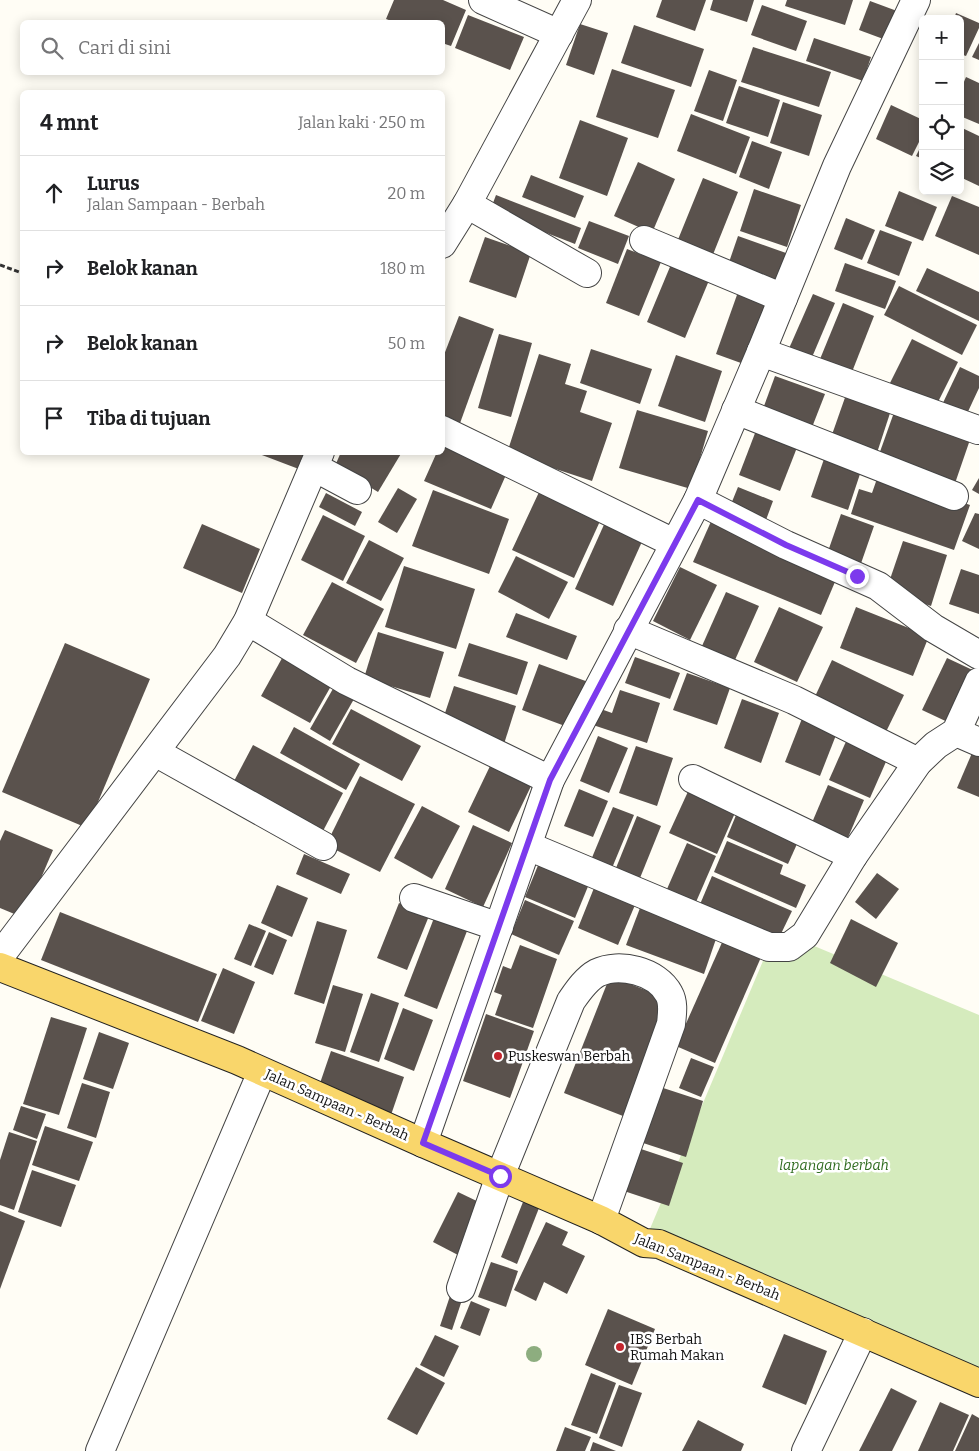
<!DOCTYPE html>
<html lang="id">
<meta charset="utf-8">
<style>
body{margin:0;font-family:Bitter,serif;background:#f2f2f2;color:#202124}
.controls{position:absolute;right:15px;top:15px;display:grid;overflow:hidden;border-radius:8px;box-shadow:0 2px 12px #0003}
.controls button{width:45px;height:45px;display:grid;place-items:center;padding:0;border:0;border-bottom:1px solid #e0e0e0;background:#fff;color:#202124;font:25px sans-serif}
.stop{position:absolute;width:15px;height:15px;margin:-11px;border:4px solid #7c3aed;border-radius:50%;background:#fff}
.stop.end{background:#7c3aed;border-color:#fff;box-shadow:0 1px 5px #0008}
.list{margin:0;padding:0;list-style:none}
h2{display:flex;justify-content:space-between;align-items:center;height:65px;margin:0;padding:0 20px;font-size:21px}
h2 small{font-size:16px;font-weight:400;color:#757577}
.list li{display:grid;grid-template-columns:32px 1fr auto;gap:15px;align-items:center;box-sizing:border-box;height:75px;padding:0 20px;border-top:1px solid #e0e0e0}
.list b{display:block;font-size:19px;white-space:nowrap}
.list p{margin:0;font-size:16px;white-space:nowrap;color:#757577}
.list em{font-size:16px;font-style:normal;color:#757577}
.icon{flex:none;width:28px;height:28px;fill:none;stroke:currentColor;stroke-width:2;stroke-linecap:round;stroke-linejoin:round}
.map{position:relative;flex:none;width:979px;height:1451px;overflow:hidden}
.search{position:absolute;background:#fff;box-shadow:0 2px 12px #0003;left:20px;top:20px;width:425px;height:55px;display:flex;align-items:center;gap:12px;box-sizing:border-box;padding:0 18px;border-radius:8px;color:#757577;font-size:19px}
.panel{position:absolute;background:#fff;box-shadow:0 2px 12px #0003;left:20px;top:90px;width:425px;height:365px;border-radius:8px}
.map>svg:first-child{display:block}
.green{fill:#d5ebbd}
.building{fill:#5a524d}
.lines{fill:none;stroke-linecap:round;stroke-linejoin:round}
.minor-casing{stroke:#444;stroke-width:30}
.major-casing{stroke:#222;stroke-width:30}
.path{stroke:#333;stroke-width:3;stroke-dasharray:5 2.5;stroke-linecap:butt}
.minor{stroke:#fff;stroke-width:28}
.major{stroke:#f9d66b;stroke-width:28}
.tree{fill:#8dad7f}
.route{stroke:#7c3aed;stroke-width:6}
.poi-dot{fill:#c4262e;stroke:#fff;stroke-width:2}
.labels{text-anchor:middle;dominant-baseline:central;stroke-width:5;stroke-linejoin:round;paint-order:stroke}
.poi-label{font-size:14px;fill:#111;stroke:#fff;text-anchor:start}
.street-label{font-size:14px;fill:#111;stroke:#fff}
.park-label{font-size:14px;font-style:italic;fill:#2f6b1f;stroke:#fff}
</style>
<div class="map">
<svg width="979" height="1451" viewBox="0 0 979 1451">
<rect width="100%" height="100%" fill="#fffdf5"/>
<!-- green -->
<polygon class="green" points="776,930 979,1015 979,1385 644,1243"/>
<!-- building -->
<g class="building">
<polygon points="394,0 443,0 466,10 451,46 442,43 442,22 394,22 386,19"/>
<polygon points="662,0 706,0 695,31 656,17"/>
<polygon points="713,0 754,0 747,22 710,10"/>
<polygon points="787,0 853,0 845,25 785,6"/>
<polygon points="870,1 897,11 886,40 859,30"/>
<polygon points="762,5 807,21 796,51 751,35"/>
<polygon points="956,13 979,23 979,28 966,56 960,54 960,19 954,19"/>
<polygon points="468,15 524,37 510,70 455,48"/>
<polygon points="580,24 608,33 594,75 566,65"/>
<polygon points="634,25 704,49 691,87 621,63"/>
<polygon points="814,38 871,57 863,81 806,61"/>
<polygon points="979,43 979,60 972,57"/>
<polygon points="753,47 831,72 819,107 741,82"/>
<polygon points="612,69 675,90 658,138 596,117"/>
<polygon points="709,70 737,80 723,121 694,111"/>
<polygon points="966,77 979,83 979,124 960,116 960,91"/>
<polygon points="739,86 780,100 768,137 726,123"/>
<polygon points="783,102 822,115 809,156 770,143"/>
<polygon points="891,105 923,120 923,134 912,156 876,139"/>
<polygon points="691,114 750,137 736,174 677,151"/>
<polygon points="580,120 628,138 607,196 559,178"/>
<polygon points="960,127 979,136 979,186 960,177"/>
<polygon points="752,141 782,152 769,189 739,177"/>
<polygon points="923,142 923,159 916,156"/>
<polygon points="638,162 675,179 652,233 614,216"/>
<polygon points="531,175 584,196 575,218 522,197"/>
<polygon points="703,178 738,192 712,257 677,242"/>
<polygon points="754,189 801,205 787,247 740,231"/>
<polygon points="899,191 937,207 923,241 885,226"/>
<polygon points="496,195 581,228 575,244 490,211"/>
<polygon points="952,196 979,207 979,255 935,236"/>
<polygon points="846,218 875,230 862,260 834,249"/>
<polygon points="589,221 629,236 618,264 578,248"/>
<polygon points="880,230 912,242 899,276 867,263"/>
<polygon points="738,236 786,253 775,284 727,268"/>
<polygon points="485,237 531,253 516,298 469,282"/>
<polygon points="627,249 661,262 639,316 606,303"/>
<polygon points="672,262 710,278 685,338 647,322"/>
<polygon points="845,263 896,281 885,309 835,291"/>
<polygon points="927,268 979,292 979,321 916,291"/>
<polygon points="899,286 977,325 962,355 884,315"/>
<polygon points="738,292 773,304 752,367 716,354"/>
<polygon points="813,294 835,303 810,362 787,353"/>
<polygon points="843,303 874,316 850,377 818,364"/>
<polygon points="459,316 494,329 459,426 442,420 442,360"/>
<polygon points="499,334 532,343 511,417 478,408"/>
<polygon points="912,339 958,362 934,410 888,387"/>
<polygon points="591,349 652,369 640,404 580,383"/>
<polygon points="539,354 571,364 565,384 587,391 580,412 612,423 592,481 507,453"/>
<polygon points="676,355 722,371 705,422 658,406"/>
<polygon points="960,367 979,376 979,388 965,418 941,407"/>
<polygon points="775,376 825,394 809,435 760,417"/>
<polygon points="848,389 893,404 874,462 828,446"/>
<polygon points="897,404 973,431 952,492 876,463"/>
<polygon points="637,410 708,431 691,489 619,468"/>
<polygon points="757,428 798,445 780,491 739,475"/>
<polygon points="442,438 509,468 491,509 424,481 437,452 442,452"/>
<polygon points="254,452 311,452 304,471"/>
<polygon points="341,452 402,452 378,492 335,466"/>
<polygon points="824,459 861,471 848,510 811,497"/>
<polygon points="879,473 970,505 954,550 851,514 859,489 872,493"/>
<polygon points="979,478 979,494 972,490"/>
<polygon points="738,487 773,501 763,528 727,514"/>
<polygon points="398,488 417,499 397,533 378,522"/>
<polygon points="433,490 509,519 489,574 412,546"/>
<polygon points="540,490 601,519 574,578 512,550"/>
<polygon points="326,493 362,512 355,526 319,507"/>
<polygon points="975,513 979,514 979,549 962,541"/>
<polygon points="841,514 874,526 858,572 825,560"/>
<polygon points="323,515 365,536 343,581 301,560"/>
<polygon points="713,517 840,570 821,615 693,562"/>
<polygon points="607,518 645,535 613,606 575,589"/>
<polygon points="202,524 260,549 242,593 183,568"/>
<polygon points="369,540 404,558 381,601 346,583"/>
<polygon points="903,541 947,555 931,606 886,591"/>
<polygon points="516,556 568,582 549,619 498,592"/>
<polygon points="404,566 475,589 456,649 385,627"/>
<polygon points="680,567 717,585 690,640 653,621"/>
<polygon points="961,569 979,575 979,614 949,604"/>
<polygon points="332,582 384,609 356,663 303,635"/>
<polygon points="726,592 759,606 735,660 702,646"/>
<polygon points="779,607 823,627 797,682 754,662"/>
<polygon points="856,607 929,636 913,676 840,648"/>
<polygon points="516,613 577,636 567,660 506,637"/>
<polygon points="378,632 444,652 430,698 364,678"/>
<polygon points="65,643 150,679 87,828 2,792"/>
<polygon points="469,643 528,662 517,695 458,676"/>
<polygon points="286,651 335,679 310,723 261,696"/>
<polygon points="635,657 680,673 670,699 625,683"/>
<polygon points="947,658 979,673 954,725 922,710"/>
<polygon points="832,660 904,695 883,738 812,703"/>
<polygon points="539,664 591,683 573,729 522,710"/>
<polygon points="687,673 730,688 717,725 673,710"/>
<polygon points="338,680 358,692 330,741 310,729"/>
<polygon points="454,686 516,706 504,744 441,725"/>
<polygon points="620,690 660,703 647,743 593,725 598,708 612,713"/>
<polygon points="742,699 779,713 761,763 724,748"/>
<polygon points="351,709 421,746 402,781 332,744"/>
<polygon points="803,716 838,730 820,776 785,762"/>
<polygon points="294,727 360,764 346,790 280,753"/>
<polygon points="598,736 628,748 609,793 580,781"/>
<polygon points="848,737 889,755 870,798 829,780"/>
<polygon points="253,745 343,793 323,831 233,783"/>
<polygon points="636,746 673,758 657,806 619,793"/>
<polygon points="972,753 979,756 979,797 957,788"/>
<polygon points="491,764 532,784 509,832 468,812"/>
<polygon points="360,776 415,804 380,872 326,845"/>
<polygon points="691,785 738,806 717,854 669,833"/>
<polygon points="828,785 864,800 844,847 808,832"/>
<polygon points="579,789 608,801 593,837 564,826"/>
<polygon points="422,806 460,826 432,879 394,858"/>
<polygon points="613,807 634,815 612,868 591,860"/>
<polygon points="739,808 801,835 788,864 727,837"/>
<polygon points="637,816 661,826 640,878 616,868"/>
<polygon points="473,825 512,843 483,907 445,889"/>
<polygon points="5,830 53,850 24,918 0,908 0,841"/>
<polygon points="727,841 783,865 780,874 806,885 796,908 714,872"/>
<polygon points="687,843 716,856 693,909 664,896"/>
<polygon points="304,854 350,874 341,894 296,874"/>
<polygon points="539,863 589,884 575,918 525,897"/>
<polygon points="877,873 899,889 876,919 855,902"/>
<polygon points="712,876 792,911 778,940 698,909"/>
<polygon points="277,885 308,898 292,937 261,923"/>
<polygon points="594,888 635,905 618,945 578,928"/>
<polygon points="525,900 574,921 559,955 511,934"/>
<polygon points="399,903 429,916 407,970 377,958"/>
<polygon points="640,908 717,936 704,974 626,945"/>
<polygon points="60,912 217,974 198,1022 41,960"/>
<polygon points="434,918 467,931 437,1009 404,996"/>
<polygon points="851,919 898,943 876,987 830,963"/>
<polygon points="317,921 347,930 324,1004 294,994"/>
<polygon points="249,924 266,931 251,966 234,959"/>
<polygon points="269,932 287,940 273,975 254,967"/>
<polygon points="724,938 762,955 715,1063 676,1046"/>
<polygon points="520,945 557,959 533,1028 495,1015 502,995 494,992 503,966 511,969"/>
<polygon points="223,968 255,982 234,1034 201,1021"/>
<polygon points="610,976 668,999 623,1116 564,1093"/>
<polygon points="333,985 363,994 345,1052 315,1043"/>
<polygon points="371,993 399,1003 379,1062 350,1052"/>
<polygon points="403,1008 433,1020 414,1071 384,1059"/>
<polygon points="486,1014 534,1031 510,1098 463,1081"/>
<polygon points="51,1017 87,1028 59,1115 23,1104"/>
<polygon points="99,1032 129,1043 113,1089 83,1079"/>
<polygon points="331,1051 404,1077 391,1115 318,1089"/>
<polygon points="691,1058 714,1067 701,1097 679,1088"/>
<polygon points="82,1083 110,1092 96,1138 67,1128"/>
<polygon points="654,1085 703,1101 686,1157 637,1141"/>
<polygon points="21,1106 46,1114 37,1139 13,1130"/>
<polygon points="45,1126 93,1142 79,1181 32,1165"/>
<polygon points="9,1132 37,1141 14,1210 0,1205 0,1160"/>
<polygon points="638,1148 683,1163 669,1206 624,1191"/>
<polygon points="32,1170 76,1185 61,1227 18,1212"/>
<polygon points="458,1192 483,1204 458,1255 433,1242"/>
<polygon points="523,1202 539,1208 517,1264 501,1257"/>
<polygon points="0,1211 25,1221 0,1289"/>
<polygon points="546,1222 568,1232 562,1245 585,1256 567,1294 544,1282 536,1301 514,1290"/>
<polygon points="491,1262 518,1271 506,1307 478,1297"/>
<polygon points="450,1296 462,1300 452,1330 440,1326"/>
<polygon points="471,1301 490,1309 480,1336 460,1328"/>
<polygon points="608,1309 655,1329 632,1385 585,1365"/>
<polygon points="784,1334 827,1351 806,1405 762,1387"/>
<polygon points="435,1335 459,1346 444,1377 420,1365"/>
<polygon points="416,1367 445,1383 417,1435 387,1419"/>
<polygon points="591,1373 616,1383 597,1434 571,1425"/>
<polygon points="619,1385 642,1393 622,1447 599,1438"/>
<polygon points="891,1388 917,1401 892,1451 859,1451"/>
<polygon points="940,1402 969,1415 953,1451 918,1451"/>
<polygon points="972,1414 979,1418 979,1451 955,1451"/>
<polygon points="698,1420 744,1444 741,1451 682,1451"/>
<polygon points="565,1427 591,1437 585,1451 556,1451"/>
<polygon points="593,1442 616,1451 590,1451"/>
</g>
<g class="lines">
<defs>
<g id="minor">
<polyline points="483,0 559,34"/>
<polyline points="467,204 587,273"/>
<polyline points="644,240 783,298"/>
<polyline points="442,244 467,204 577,0"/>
<polyline points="761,352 978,430"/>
<polyline points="736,410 954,496"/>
<polyline points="442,430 674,543"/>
<polyline points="314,467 357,490"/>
<polyline points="698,500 786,545 878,586 933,628 979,655"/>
<polyline points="248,621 347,681 550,780"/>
<polyline points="628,630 794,700 918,762"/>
<polyline points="956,732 979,742"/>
<polyline points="155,752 323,846"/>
<polyline points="693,779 853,856"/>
<polyline points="528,846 769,947 789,947 805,935 853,856 918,762 936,745 956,732 979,682"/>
<polyline points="414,898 499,927"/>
<polyline points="0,956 227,656 248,621 320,452"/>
<polyline points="423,1143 550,780 698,500 761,352 837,166 916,0"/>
<path d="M461,1288L500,1176L571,1001C578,991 586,979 597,973C619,962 657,971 669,994C674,1003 672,1014 671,1024L601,1220"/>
<polyline points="100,1451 262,1072"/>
<polyline points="806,1451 863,1332"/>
</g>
<polyline id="major" points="0,967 237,1060 423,1143 601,1220 644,1243 659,1244 979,1383"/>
</defs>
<!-- minor casing -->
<use href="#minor" class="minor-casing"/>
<!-- major casing -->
<use href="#major" class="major-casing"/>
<!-- path -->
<polyline class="path" points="0,265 22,273"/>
<!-- minor -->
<use href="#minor" class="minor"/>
<!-- major -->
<use href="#major" class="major"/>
</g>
<!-- trees -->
<circle class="tree" cx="534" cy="1354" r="8"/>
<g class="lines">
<!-- route -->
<polyline class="route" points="500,1176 423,1143 550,780 698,500 786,545 857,576"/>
</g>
<!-- markers -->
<g class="poi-dot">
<circle cx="498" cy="1056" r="5"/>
<circle cx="620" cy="1347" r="5"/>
</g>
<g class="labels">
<!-- poi labels -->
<g class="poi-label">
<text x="508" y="1056">Puskeswan Berbah</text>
<text x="630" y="1339">IBS Berbah<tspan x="630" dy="16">Rumah Makan</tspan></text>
</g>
<!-- street labels -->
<g class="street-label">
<text transform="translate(337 1105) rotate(24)">Jalan Sampaan - Berbah</text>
<text transform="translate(707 1267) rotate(22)">Jalan Sampaan - Berbah</text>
</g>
<!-- park labels -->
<g class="park-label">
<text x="834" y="1165">lapangan berbah</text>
</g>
</g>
</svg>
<div class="controls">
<button>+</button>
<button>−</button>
<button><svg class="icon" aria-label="locate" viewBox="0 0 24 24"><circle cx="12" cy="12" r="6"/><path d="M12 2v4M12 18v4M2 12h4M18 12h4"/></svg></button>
<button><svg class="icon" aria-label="layers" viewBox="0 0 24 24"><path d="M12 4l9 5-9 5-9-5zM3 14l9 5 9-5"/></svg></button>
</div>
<div class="stop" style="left:500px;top:1176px"></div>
<div class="stop end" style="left:857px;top:576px"></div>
<div class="search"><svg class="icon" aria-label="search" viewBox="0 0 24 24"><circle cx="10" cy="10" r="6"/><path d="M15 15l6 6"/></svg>Cari di sini</div>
<section class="panel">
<h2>4 mnt<small>Jalan kaki · 250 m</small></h2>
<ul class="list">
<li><svg class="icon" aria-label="ahead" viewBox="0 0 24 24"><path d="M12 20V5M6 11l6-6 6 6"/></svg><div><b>Lurus</b><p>Jalan Sampaan - Berbah</p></div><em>20 m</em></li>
<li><svg class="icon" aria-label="right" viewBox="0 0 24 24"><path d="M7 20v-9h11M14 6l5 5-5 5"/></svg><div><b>Belok kanan</b></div><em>180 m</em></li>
<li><svg class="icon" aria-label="right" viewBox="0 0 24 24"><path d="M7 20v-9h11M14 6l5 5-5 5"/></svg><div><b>Belok kanan</b></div><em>50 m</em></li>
<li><svg class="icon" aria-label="arrive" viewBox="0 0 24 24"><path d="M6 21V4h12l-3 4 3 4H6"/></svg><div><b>Tiba di tujuan</b></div></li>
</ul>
</section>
</div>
